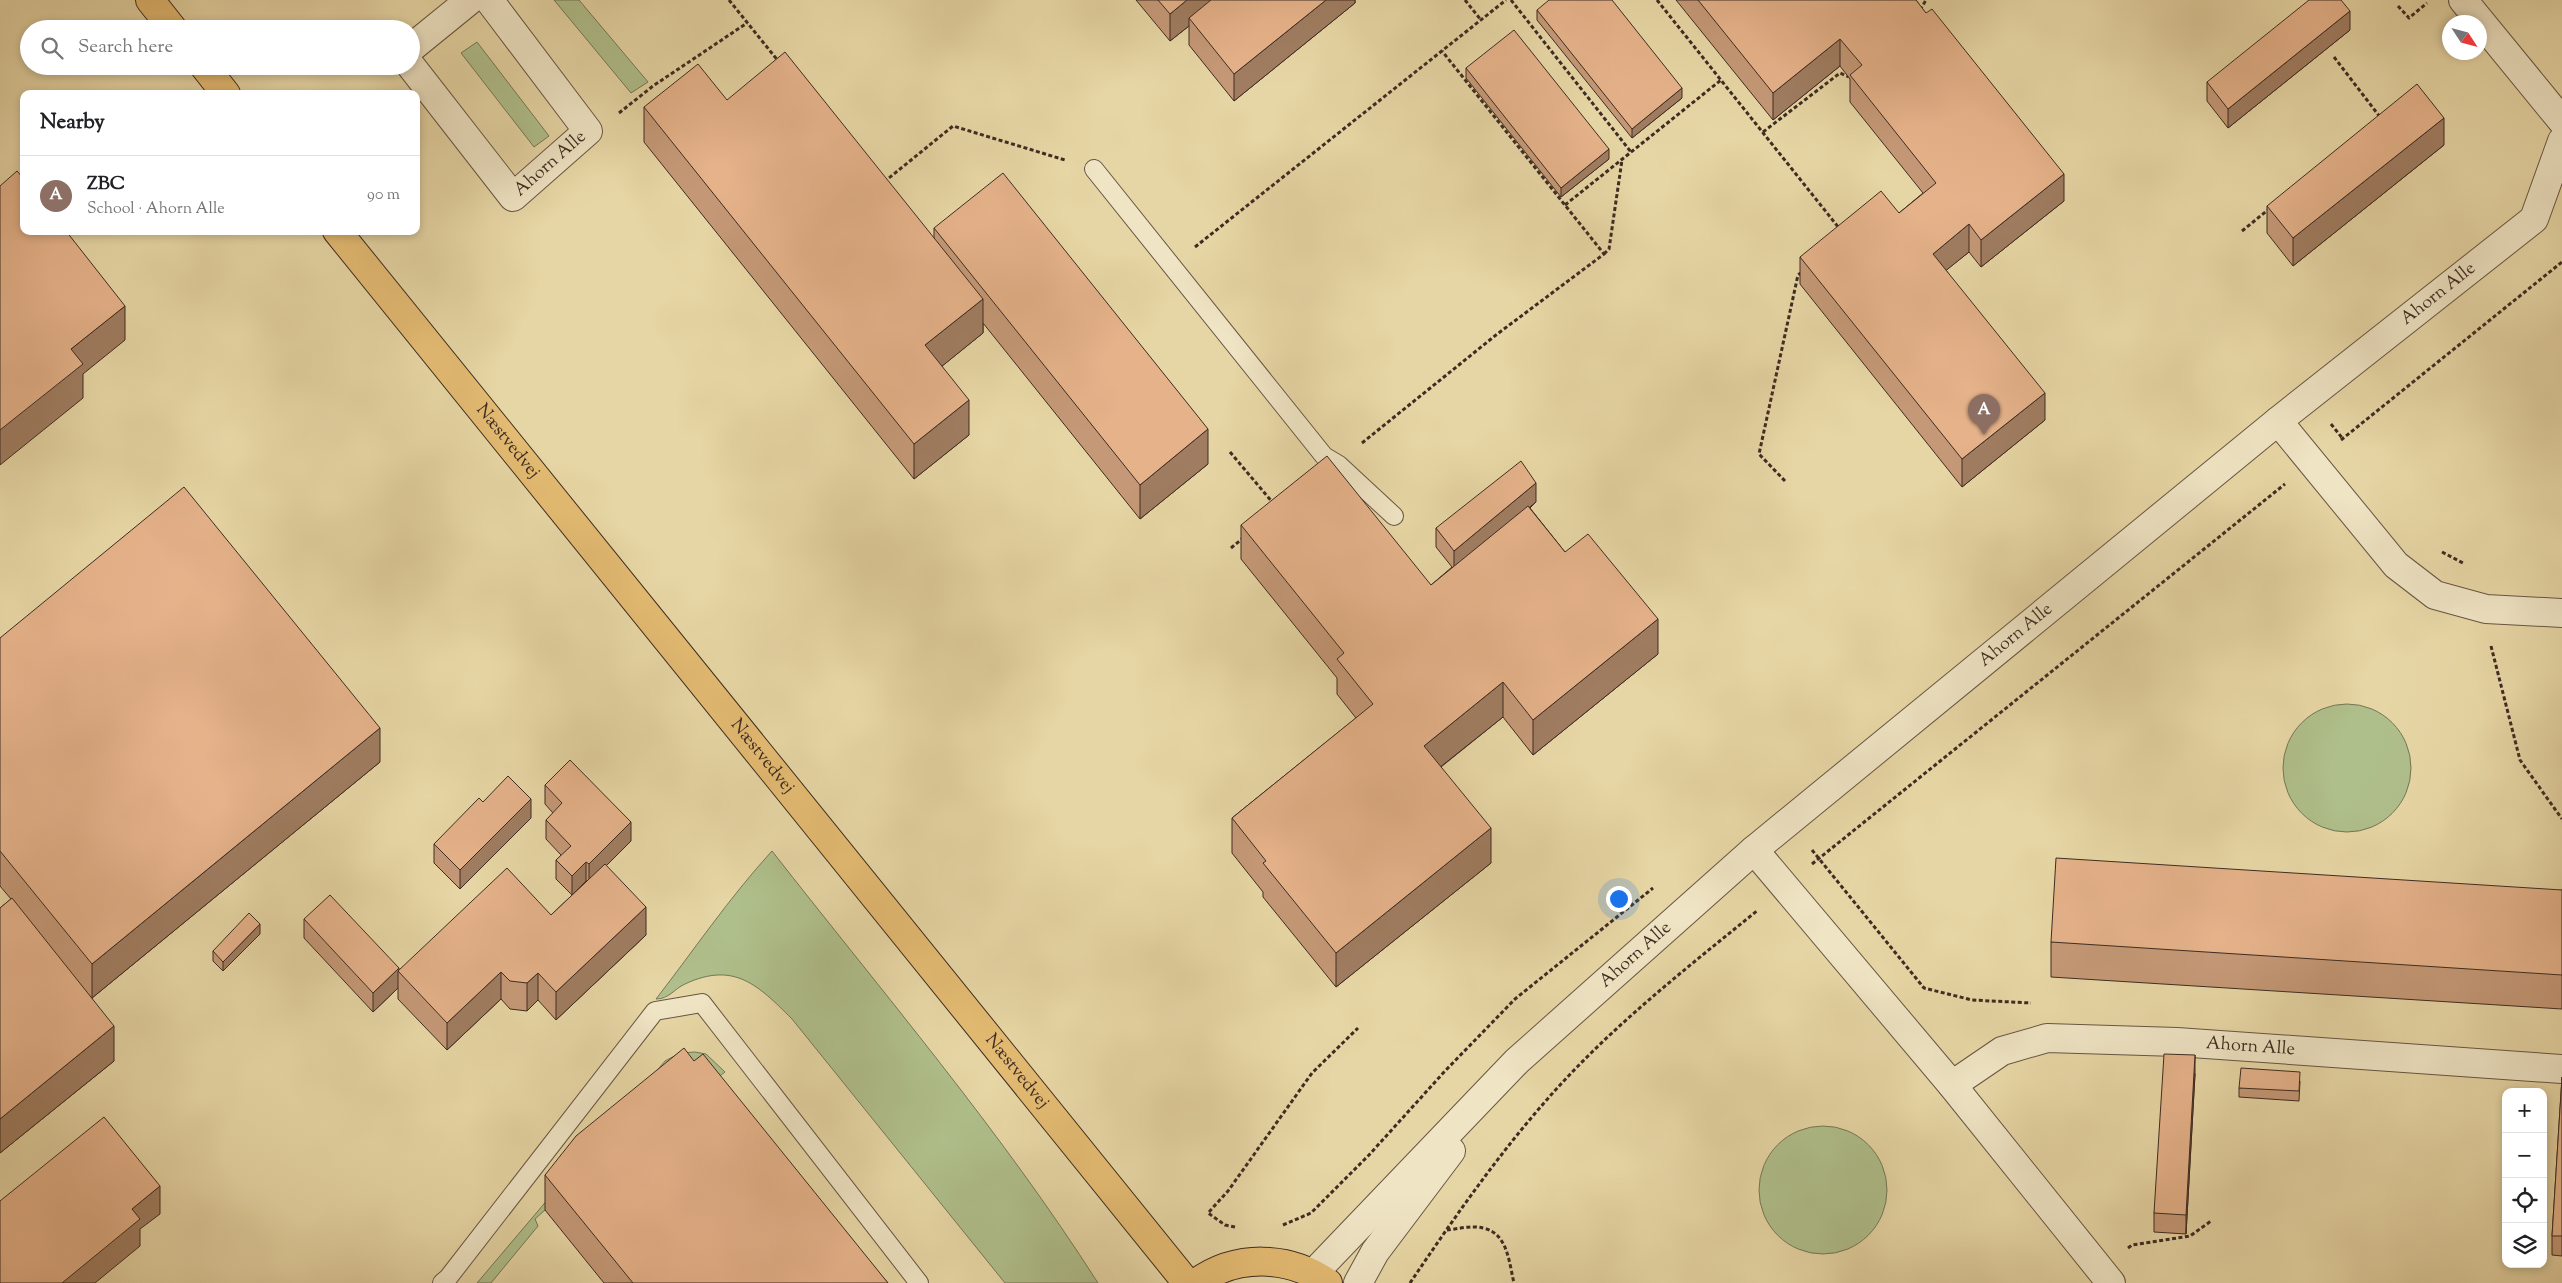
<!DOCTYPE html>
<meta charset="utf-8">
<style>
body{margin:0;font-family:"Sorts Mill Goudy",serif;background:#f6f6f6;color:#202124}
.controls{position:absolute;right:15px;bottom:15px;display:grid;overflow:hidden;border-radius:10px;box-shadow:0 2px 8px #0003}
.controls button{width:45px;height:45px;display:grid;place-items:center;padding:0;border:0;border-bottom:1px solid #e0e0e0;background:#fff;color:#202124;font:25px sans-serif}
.compass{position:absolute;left:2442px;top:15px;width:45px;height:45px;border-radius:50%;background:#fff;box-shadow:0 2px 8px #0003;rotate:126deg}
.you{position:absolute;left:1618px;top:898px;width:18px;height:18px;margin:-12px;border:4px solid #fff;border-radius:50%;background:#1a73e8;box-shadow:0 0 0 8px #1a73e833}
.badge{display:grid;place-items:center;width:32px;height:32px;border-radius:50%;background:#0f766e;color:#fff;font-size:16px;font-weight:700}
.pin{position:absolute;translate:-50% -41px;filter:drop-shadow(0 1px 2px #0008)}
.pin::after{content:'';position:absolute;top:26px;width:18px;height:15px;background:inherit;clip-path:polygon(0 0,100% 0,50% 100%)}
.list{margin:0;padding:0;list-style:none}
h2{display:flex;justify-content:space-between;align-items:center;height:65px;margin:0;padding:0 20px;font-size:21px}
h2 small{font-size:16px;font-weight:400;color:#757577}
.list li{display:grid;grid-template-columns:32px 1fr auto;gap:15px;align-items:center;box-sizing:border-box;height:80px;padding:0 20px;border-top:1px solid #e0e0e0}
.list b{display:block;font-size:19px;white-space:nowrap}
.list p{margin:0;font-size:16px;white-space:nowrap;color:#757577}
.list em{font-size:16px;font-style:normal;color:#757577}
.icon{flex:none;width:28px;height:28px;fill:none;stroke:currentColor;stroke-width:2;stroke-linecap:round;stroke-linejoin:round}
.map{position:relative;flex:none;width:2562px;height:1283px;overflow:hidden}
.search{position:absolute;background:#fff;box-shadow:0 2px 8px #0003;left:20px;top:20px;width:400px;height:55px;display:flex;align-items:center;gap:12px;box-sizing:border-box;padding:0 18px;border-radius:28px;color:#757577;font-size:19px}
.panel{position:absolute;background:#fff;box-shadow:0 2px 8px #0003;left:20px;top:90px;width:400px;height:145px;border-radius:10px}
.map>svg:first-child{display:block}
.green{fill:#afbf8b;stroke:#767656}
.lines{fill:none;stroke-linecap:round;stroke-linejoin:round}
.service-casing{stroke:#685643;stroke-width:20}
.minor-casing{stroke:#685643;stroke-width:30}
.primary-casing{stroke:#3e2c22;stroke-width:30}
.path{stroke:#3e2c22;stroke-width:3;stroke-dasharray:4 2.5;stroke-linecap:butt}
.service{stroke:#efe4c4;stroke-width:18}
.minor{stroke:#efe4c4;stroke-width:28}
.primary{stroke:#e4bb72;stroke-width:28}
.wall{fill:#c59977;stroke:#3e2c22}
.shaded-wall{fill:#a07d61;stroke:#3e2c22}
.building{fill:#e5b28a;stroke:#3e2c22}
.labels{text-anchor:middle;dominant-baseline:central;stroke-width:4;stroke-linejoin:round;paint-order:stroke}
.street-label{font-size:18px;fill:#3e2c22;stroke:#efe4c4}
</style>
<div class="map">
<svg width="2562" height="1283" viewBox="0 0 2562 1283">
<rect width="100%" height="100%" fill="#e7d6a5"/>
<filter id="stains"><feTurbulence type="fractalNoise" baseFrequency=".004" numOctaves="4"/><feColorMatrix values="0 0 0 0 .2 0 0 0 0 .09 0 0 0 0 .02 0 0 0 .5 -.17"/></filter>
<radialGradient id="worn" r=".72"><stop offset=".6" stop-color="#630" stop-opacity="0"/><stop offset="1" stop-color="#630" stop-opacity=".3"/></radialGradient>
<!-- green -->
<g class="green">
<polygon points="554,0 579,0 648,82 631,93"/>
<polygon points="477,42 549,136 534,147 461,53"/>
<circle cx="2347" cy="768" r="64"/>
<path d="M772,851C883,993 1001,1131 1098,1283H1005L792,1019C758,985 734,961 685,984C674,989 669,999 656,999C694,950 729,898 772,851Z"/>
<polygon points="695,1052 706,1054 725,1072 545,1210 535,1219 538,1226 491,1283 477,1283 665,1061 680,1053"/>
<circle cx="1823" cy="1190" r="64"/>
</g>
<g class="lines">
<defs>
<g id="service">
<polyline points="1094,169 1324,456 1339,465 1394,516"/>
<polyline points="442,1283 448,1278 655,1011 702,1003 919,1283"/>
</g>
<g id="minor">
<polyline points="2463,0 2562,121"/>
<polyline points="411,48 470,0"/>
<path id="s1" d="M411,66L513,197L588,131L489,0"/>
<polyline points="2278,421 2396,565 2435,595 2486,609 2562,613"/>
<polyline points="1754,850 1952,1085 2111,1283"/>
<path id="s2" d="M1952,1085L2002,1051L2047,1038L2177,1042L2562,1069"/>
<path id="s3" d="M1313,1274L1517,1061L1754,850L2278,421L2534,219L2562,141"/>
<polyline points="1358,1283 1375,1252 1451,1151"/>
</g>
<g id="primary">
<polyline points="150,0 173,29"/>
<polyline points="204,66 226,94"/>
<path id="s4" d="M337,231L1187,1283"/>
<path d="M1196,1283C1236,1254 1288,1255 1328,1283"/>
</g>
</defs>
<!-- service casing -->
<use href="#service" class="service-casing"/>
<!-- minor casing -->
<use href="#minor" class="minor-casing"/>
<!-- primary casing -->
<use href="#primary" class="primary-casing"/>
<!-- path -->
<g class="path">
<polyline points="729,0 779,62"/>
<polyline points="1465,0 1481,20"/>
<polyline points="1511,0 1631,152"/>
<polyline points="1657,0 1839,228"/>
<polyline points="2398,6 2409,18 2427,3"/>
<polyline points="1920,10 1926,0"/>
<polyline points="2334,57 2380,117"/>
<polyline points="619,113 653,86 747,23"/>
<polyline points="1763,132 1840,73 1849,77"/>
<polyline points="884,182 953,126 1065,160"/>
<polyline points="1565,205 1721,80"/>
<polyline points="2242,231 2269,209"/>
<polyline points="1195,247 1506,0"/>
<polyline points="1604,254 1609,249 1622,160"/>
<polyline points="2331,424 2343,439"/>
<polyline points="2341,440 2562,262"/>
<polyline points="1362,443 1496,335 1604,254 1442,51"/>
<polyline points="1230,452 1273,503"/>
<polyline points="1785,481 1759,454 1798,275 1802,272"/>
<polyline points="1231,548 1243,538"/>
<polyline points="2442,552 2463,563"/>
<polyline points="2491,646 2520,760 2562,819"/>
<polyline points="1812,850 1924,988 1972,1000 2031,1003"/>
<polyline points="1812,864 2285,484"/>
<polyline points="1283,1225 1311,1213 1369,1155 1445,1071 1515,999 1653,888"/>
<polyline points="1235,1227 1225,1225 1208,1213 1228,1191 1312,1073 1358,1028"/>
<path d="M1447,1230C1457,1229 1472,1225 1483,1228C1508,1233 1509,1263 1514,1283"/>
<polyline points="2128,1248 2132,1245 2190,1236 2211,1221"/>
<path d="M1410,1283C1452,1221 1495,1159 1544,1103C1607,1030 1683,971 1758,910"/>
</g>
<!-- service -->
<use href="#service" class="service"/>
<!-- minor -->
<use href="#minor" class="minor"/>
<!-- primary -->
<use href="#primary" class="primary"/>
</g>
<!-- wall -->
<g class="wall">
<polygon points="1136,0 1355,0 1355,3 1234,101 1189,45 1189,26 1170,41"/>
<polygon points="1676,0 1917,0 1916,0 2064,201 1981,267 1969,252 1946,270 2045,420 1962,487 1800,284 1800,257 1899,213 1923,193 1850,102 1850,79 1840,66 1773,120"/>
<polygon points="1537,10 1682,98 1632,138 1537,20"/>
<polygon points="2350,30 2228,128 2207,101 2207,82"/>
<polygon points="1466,68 1609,159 1561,197 1466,78"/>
<polygon points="727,100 934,238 934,228 1208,464 1140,519 983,323 983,333 942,366 969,435 914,479 644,142 644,107"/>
<polygon points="2444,145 2293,266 2267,233 2267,206"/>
<polygon points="1536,502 1530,508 1565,552 1658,654 1533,755 1503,717 1441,767 1491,863 1336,987 1263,897 1263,892 1232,853 1232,818 1356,718 1337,694 1337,678 1241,559 1241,525 1431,585 1452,567 1436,547 1436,528"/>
<polygon points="0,638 380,762 92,998 114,1061 0,1153 0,908 11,899 0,886"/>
<polygon points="545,785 631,841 606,866 646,935 556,1020 538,1000 527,1011 510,1009 501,999 447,1050 398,999 398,988 373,1012 304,938 304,919 399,970 551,915 587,881 586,881 572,895 556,879 556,860 561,855 546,839 546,820 553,813 545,804"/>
<polygon points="483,802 531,818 460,889 434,863 434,844"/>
<polygon points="2562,890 2562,1009 2051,977 2051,942"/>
<polygon points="260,934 223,971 213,961 213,951"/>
<polygon points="694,1061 888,1283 604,1283 545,1210 545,1175"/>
<polygon points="2195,1074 2186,1234 2154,1232 2154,1213"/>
<polygon points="2562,1077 2562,1256 2552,1255 2552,1236"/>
<polygon points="2300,1081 2299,1101 2239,1097 2239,1088"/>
</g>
<!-- shaded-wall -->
<g class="shaded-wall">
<polygon points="1187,0 1214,0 1189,18 1189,26 1170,41 1170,14"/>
<polygon points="1326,0 1355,0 1355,3 1234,101 1234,74"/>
<polygon points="2350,11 2350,30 2228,128 2228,109"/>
<polygon points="1840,39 1840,66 1773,120 1773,93"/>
<polygon points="1682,88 1682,98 1632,138 1632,129"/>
<polygon points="2444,118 2444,145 2293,266 2293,238"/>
<polygon points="1609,149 1609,159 1561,197 1561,188"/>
<polygon points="2064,174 2064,201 1981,267 1981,240"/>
<polygon points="1969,224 1969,252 1933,281 1933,254"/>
<polygon points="983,299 983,333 925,380 925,345"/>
<polygon points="125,306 125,340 83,374 83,398 0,465 0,430 71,349"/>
<polygon points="2045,393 2045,420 1962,487 1962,459"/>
<polygon points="969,400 969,435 914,479 914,444"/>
<polygon points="1208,429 1208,464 1140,519 1140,485"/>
<polygon points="1536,483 1536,502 1454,570 1454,551"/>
<polygon points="1658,619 1658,654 1533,755 1533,720"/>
<polygon points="1503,682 1503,717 1424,780 1424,746"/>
<polygon points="380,728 380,762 92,998 92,964"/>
<polygon points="531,799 531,818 460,889 460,870"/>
<polygon points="631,822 631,841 589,883 589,864"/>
<polygon points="1491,828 1491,863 1336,987 1336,953"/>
<polygon points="586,862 586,881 572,895 572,876"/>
<polygon points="646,907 646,935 556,1020 556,992"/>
<polygon points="260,924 260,934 223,971 223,962"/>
<polygon points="399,968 399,972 398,971 398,988 373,1012 373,993"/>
<polygon points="501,972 501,999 447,1050 447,1023"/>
<polygon points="538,973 538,1000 527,1011 527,983"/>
<polygon points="114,1026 114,1061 0,1153 0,1119"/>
<polygon points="2195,1055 2195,1074 2186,1234 2186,1215"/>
<polygon points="160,1186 160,1214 140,1229 140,1246 95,1283 62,1283 132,1209"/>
</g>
<!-- building -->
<g class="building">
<polygon points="1158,0 1187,0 1170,14"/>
<polygon points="1211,0 1326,0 1234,74 1189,18"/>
<polygon points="1549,0 1612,0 1682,88 1632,129 1537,10"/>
<polygon points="1698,0 1916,0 1926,13 1932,9 2064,174 1981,240 1969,224 1933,254 2045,393 1962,459 1800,257 1881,191 1899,213 1936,183 1850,75 1862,65 1840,39 1773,93"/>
<polygon points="2309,0 2341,0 2350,11 2228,109 2207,82"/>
<polygon points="1514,30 1609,149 1561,188 1466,68"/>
<polygon points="785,52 983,299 925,345 969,400 914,444 644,107 698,64 727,100"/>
<polygon points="2417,84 2444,118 2293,238 2267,206"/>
<polygon points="17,171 24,179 24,231 66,231 125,306 71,349 83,364 0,430 0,186"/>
<polygon points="1003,173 1208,429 1140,485 934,228"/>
<polygon points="1327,456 1431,585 1528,506 1565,552 1588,534 1658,619 1533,720 1503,682 1424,746 1491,828 1336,953 1263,863 1266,861 1232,818 1373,704 1337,659 1344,653 1241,525"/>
<polygon points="1521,461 1536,483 1454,551 1436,528"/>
<polygon points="184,487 380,728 92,964 0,851 0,638"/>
<polygon points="570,760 631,822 589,864 586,862 572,876 556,860 571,846 546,820 562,803 545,785"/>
<polygon points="508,776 531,799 460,870 434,844 479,798 483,802"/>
<polygon points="2056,858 2562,890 2562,975 2051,942"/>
<polygon points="605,864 646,907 556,992 538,973 527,983 510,981 501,972 447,1023 398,971 507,868 551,915"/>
<polygon points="330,895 399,968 373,993 304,919"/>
<polygon points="12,898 114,1026 0,1119 0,908"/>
<polygon points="249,913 260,924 223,962 213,951"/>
<polygon points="684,1048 694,1061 703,1054 888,1283 633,1283 545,1175 576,1136"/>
<polygon points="2164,1054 2195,1055 2186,1215 2154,1213"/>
<polygon points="2241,1068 2300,1072 2299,1091 2239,1088"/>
<polygon points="2562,1077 2562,1236 2552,1236"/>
<polygon points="104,1117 160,1186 132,1209 140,1219 62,1283 0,1283 0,1201"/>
</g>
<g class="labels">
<!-- street labels -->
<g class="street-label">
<text stroke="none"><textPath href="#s1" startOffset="216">Ahorn Alle</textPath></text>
<text stroke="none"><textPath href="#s3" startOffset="1494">Ahorn Alle</textPath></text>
<text stroke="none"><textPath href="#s4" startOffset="271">Næstvedvej</textPath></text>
<text stroke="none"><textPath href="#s3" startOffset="951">Ahorn Alle</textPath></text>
<text stroke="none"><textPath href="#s4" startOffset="676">Næstvedvej</textPath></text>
<text stroke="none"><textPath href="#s3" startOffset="454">Ahorn Alle</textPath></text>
<text stroke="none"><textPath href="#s2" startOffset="311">Ahorn Alle</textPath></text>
<text stroke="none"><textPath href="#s4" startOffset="1081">Næstvedvej</textPath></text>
</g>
</g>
<rect width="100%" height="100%" filter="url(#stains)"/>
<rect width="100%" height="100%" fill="url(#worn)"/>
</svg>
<div class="controls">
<button>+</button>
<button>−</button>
<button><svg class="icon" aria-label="locate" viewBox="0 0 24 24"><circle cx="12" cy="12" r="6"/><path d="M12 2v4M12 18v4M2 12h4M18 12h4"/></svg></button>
<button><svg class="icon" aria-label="layers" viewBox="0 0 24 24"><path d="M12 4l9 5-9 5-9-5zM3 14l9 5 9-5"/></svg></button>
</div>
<svg class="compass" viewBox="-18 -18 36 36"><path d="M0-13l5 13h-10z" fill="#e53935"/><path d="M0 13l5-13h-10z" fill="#757577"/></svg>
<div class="you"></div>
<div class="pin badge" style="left:1984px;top:435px;background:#8d6e63">A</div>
<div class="search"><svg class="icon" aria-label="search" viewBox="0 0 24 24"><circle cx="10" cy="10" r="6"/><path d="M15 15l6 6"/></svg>Search here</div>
<section class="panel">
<h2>Nearby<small></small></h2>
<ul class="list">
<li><span class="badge" style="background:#8d6e63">A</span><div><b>ZBC</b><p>School · Ahorn Alle</p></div><em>90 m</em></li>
</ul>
</section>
</div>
